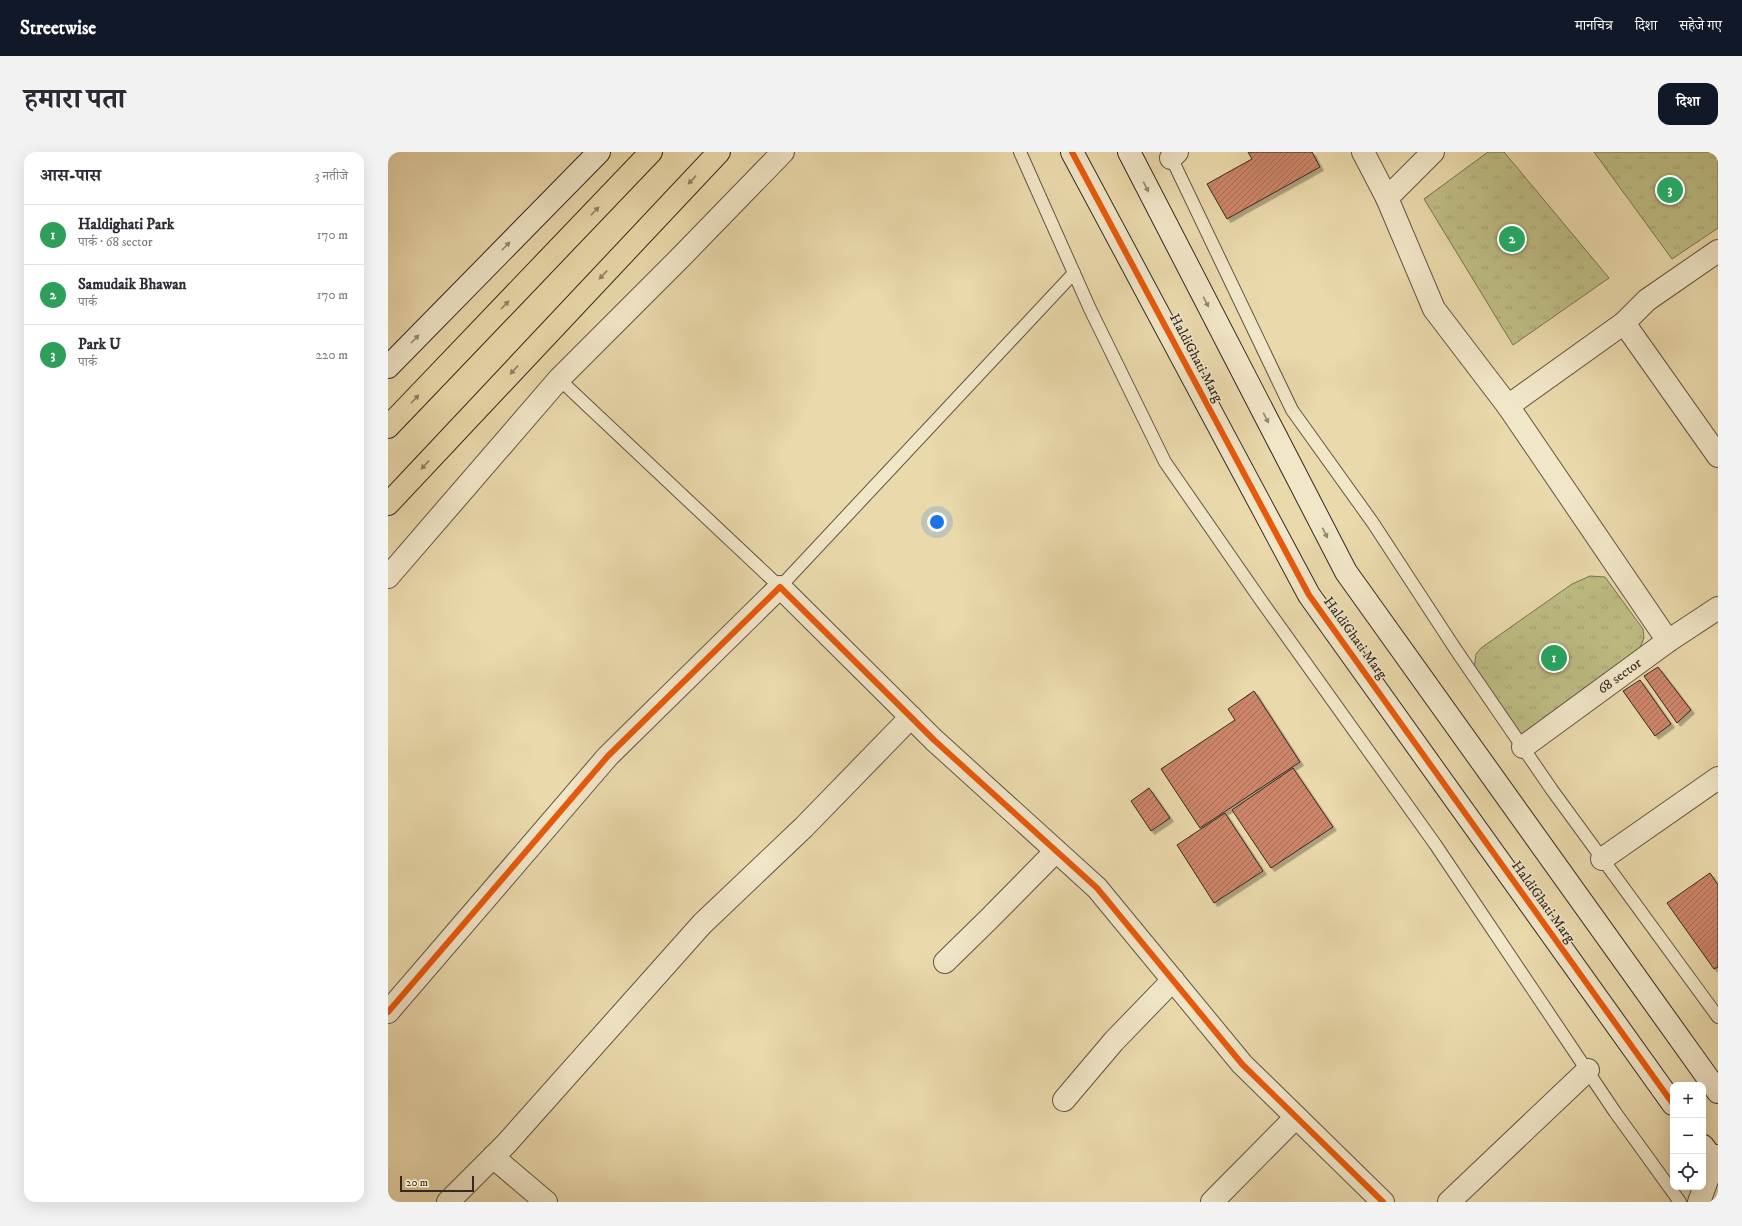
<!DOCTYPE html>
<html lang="hi">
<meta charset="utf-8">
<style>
body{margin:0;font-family:"IM FELL DW Pica","Noto Serif Devanagari",serif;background:#f2f2f3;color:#2b2b33}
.controls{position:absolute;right:12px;bottom:12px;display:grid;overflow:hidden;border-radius:8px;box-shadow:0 4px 16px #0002}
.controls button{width:36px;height:36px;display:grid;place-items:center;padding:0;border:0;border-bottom:1px solid #e1e1e2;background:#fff;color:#2b2b33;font:20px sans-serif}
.scale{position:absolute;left:12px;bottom:10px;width:74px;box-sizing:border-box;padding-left:4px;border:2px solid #352922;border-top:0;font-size:11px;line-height:14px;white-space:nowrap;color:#352922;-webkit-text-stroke:3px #f1e6c8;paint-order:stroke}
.you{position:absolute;left:549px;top:370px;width:14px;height:14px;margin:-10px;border:3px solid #fff;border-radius:50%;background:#1a73e8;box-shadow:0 0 0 6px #1a73e833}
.badge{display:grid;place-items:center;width:26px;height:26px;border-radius:50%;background:#111827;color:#fff;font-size:13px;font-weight:700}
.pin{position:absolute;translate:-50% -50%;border:2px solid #fff;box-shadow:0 1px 4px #0006}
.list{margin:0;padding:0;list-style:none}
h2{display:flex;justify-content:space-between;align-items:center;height:52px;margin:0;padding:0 16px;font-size:17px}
h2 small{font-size:13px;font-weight:400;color:#7c7c81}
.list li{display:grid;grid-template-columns:26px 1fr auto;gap:12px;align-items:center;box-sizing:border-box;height:60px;padding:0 16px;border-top:1px solid #e1e1e2}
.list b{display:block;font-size:15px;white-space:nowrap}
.list p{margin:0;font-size:13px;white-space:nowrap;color:#7c7c81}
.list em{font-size:13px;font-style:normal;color:#7c7c81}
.icon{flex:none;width:22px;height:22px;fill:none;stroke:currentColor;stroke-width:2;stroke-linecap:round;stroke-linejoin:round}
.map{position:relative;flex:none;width:1330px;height:1050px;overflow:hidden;border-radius:12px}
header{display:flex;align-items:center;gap:24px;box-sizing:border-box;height:56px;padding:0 20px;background:#111827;color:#fff}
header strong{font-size:19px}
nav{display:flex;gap:22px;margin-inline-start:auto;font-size:14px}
.intro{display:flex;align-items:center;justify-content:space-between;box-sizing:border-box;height:96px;padding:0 24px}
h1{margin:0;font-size:28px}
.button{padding:10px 18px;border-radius:12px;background:#111827;color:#fff;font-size:14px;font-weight:700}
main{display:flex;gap:24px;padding:0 24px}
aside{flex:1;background:#fff;border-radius:12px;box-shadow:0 4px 16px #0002}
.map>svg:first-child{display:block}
.park{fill:url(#park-tufts);stroke:#7a7353}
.building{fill:url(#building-hatch);stroke:#352922;filter:url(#shadow)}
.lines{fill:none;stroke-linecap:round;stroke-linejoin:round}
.lane-casing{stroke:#625544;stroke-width:14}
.street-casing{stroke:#625544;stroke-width:24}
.secondary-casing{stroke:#352922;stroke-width:24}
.highway-casing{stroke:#352922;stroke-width:24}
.lane{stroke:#f1e6c8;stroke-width:12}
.street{stroke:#f1e6c8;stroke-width:22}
.secondary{stroke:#f1e6c8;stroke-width:22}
.highway{stroke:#ead9ab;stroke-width:22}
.cycleway-casing{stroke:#f1e6c8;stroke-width:8}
.cycleway{stroke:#e8590c;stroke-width:6}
.oneway{fill:#908166}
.oneway2{fill:#938875}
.labels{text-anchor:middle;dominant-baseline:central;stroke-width:3;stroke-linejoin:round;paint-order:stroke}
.street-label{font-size:14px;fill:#352922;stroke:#f1e6c8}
</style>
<header>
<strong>Streetwise</strong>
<nav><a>मानचित्र</a><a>दिशा</a><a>सहेजे गए</a></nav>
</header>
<div class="intro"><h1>हमारा पता</h1><a class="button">दिशा</a></div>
<main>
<aside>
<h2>आस-पास<small>3 नतीजे</small></h2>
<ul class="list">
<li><span class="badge" style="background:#2e9e5b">1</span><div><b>Haldighati Park</b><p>पार्क · 68 sector</p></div><em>170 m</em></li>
<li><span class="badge" style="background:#2e9e5b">2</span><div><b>Samudaik Bhawan</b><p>पार्क</p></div><em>170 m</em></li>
<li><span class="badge" style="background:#2e9e5b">3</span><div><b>Park U</b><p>पार्क</p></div><em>220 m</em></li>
</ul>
</aside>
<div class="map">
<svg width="1330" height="1050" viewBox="0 0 1330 1050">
<defs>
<pattern id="park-tufts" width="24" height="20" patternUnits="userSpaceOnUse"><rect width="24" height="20" fill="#bebd84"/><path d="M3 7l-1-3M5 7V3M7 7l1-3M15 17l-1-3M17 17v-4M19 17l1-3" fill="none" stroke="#a4a272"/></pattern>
<pattern id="building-hatch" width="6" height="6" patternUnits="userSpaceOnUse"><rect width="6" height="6" fill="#cd8569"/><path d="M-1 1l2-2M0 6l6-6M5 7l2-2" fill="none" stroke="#a76d56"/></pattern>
<filter id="shadow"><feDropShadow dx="3.5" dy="3.5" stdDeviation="0" flood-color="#0004"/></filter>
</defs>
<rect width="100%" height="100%" fill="#ead9ab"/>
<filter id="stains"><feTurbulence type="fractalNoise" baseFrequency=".005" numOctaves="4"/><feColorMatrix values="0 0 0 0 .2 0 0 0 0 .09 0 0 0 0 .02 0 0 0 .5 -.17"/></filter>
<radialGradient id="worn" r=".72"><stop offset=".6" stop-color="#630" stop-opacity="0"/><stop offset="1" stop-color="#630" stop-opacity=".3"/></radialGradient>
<!-- park -->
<g class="park">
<polygon points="1100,0 1116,0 1221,126 1125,193 1036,47"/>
<polygon points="1206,0 1330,0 1330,76 1284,107"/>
<polygon points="1202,424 1217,425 1255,477 1256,486 1249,503 1134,584 1086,517 1088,502 1093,496 1184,432"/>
</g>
<!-- building -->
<g class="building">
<polygon points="860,0 924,0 932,15 839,67 819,32 864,7"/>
<polygon points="1270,515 1303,558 1289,571 1256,524"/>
<polygon points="1252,528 1283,572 1267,584 1235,539"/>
<polygon points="866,539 912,610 812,676 773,617 847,568 840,557"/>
<polygon points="905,616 945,675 883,716 844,658"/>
<polygon points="761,636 782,666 763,679 743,649"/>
<polygon points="837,661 875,719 826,751 789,693"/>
<polygon points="1322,721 1330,733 1330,815 1326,817 1279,751"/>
</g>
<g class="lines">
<defs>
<g id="lane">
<polyline points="632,0 702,157 777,310 872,447 1047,692 1227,960 1292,1050"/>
<polyline points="781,1 904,258 985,371 1068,498 1164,638 1330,865"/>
<polyline points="171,227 392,435 686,121"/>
</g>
<g id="street">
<polyline points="975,0 999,46 1046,157 1120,254 1280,489"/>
<polyline points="783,6 789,0"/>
<polyline points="999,46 1045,0"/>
<polyline points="1236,171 1330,304"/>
<polyline points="1120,254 1236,171 1259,148 1330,99"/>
<polyline points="0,425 171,227 291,107 395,0"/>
<path id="s1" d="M1135,595L1280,489L1330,456"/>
<polyline points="1214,707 1330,626"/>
<polyline points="557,810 602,766 668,699"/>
<polyline points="0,860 220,604 392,435 546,588 709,736 854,912 995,1050"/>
<polyline points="676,948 726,889 785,828"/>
<polyline points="105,1005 158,1050"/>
<polyline points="60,1050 118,992 314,772 416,675 523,565"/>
<polyline points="824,1050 908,965"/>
<polyline points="1061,1050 1200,918"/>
<polyline points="1311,1050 1326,1009 1330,1004"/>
</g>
<g id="secondary">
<polyline points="684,0 921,443 1285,952"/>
<polyline points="741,0 958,420 1330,940"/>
<polyline points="0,215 211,0"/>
<polyline points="1315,994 1330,1014"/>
</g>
<g id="highway">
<polyline points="0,275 263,0"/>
<polyline points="0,352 331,0"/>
</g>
</defs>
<!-- lane casing -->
<use href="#lane" class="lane-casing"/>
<!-- street casing -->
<use href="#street" class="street-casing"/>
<!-- secondary casing -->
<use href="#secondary" class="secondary-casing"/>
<!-- highway casing -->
<use href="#highway" class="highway-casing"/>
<!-- lane -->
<use href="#lane" class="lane"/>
<!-- street -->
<use href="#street" class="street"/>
<!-- secondary -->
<use href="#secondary" class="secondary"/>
<!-- highway -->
<use href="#highway" class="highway"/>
<defs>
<g id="cycleway">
<polyline points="684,0 921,443 1285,952"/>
<polyline points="0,860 220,604 392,435 546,588 709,736 854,912 995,1050"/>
</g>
</defs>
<!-- cycleway casing -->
<use href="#cycleway" class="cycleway-casing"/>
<!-- cycleway -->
<use href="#cycleway" class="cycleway"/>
</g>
<!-- one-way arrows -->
<defs><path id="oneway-solid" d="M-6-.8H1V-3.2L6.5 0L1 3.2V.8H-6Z"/></defs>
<g class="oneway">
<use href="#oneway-solid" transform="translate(304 28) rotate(133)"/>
<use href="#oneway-solid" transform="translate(207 59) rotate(-46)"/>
<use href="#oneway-solid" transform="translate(215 123) rotate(133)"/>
<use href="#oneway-solid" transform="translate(117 153) rotate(-46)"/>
<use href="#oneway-solid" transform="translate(126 218) rotate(133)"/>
<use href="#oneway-solid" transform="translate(27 247) rotate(-46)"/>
<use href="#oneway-solid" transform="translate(37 313) rotate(133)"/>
</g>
<g class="oneway2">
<use href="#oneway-solid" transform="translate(758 35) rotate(63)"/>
<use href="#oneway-solid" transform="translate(118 94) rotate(-46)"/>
<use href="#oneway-solid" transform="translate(818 150) rotate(63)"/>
<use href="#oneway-solid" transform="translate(27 187) rotate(-46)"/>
<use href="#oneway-solid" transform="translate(878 266) rotate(63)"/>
<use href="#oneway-solid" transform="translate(937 381) rotate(63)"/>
</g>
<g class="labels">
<!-- street labels -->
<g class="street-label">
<text transform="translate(808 206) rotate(62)">HaldiGhati Marg</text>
<text transform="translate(967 486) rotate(54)">HaldiGhati Marg</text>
<text stroke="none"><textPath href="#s1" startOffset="120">68 sector</textPath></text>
<text transform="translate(1155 750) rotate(54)">HaldiGhati Marg</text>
</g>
</g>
<rect width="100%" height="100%" filter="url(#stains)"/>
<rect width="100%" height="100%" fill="url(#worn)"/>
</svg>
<div class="controls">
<button>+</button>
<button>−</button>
<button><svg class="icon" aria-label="locate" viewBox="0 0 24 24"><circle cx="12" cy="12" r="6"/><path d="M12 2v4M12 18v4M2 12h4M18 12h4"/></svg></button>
</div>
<div class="scale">20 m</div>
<div class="you"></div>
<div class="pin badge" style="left:1166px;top:506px;background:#2e9e5b">1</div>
<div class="pin badge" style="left:1124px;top:87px;background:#2e9e5b">2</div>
<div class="pin badge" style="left:1282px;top:38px;background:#2e9e5b">3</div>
</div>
</main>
